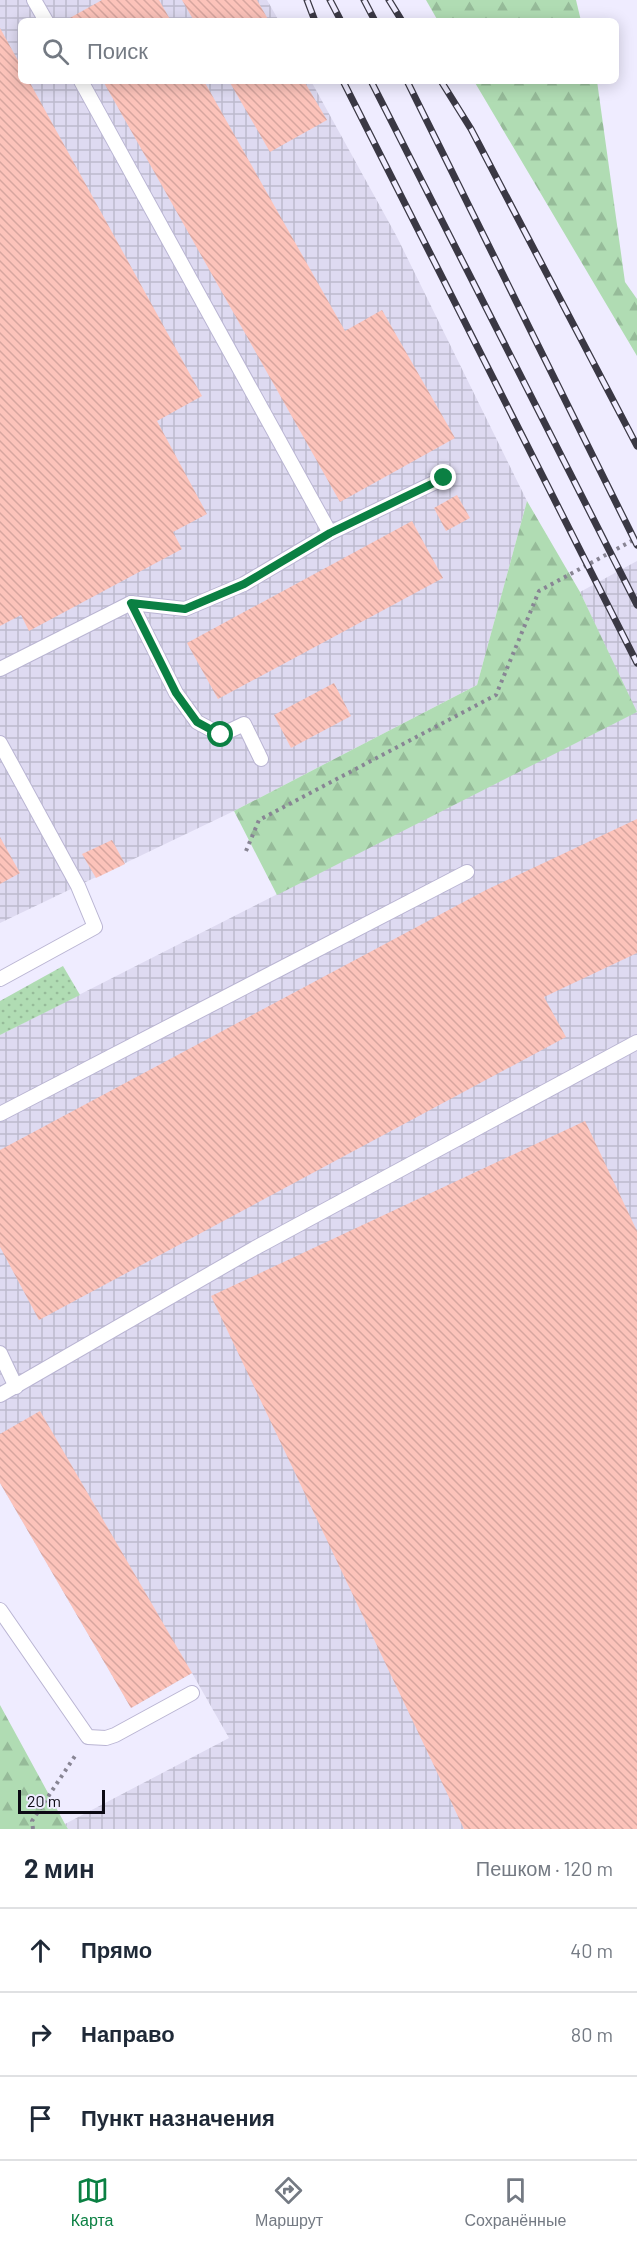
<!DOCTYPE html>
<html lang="ru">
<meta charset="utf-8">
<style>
body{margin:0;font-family:Barlow,sans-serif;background:#f2f2f3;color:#1f2937}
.scale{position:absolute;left:18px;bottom:15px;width:87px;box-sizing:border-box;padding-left:6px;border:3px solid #0c0a14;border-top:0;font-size:16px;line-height:21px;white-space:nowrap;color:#0c0a14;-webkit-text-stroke:4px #efecff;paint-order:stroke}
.stop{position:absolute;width:18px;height:18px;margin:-14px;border:4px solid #0b8043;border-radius:50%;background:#fff}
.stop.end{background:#0b8043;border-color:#fff;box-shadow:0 2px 6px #0008}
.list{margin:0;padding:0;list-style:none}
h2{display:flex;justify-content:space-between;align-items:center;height:78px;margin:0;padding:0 24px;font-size:26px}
h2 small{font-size:20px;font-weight:400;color:#747a83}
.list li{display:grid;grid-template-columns:39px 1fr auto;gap:18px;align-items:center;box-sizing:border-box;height:84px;padding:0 24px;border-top:2px solid #e0e1e3}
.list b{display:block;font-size:22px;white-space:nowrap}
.list em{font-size:20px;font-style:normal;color:#747a83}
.icon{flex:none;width:33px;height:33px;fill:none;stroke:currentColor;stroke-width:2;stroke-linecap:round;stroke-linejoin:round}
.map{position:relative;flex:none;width:637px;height:1829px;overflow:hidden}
.search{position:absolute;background:#fff;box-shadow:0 3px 15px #0003;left:18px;right:18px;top:18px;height:66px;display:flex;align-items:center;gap:15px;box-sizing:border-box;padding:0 21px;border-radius:9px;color:#747a83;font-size:22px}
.sheet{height:330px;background:#fff}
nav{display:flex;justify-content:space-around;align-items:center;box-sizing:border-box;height:84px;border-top:2px solid #e0e1e3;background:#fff;font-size:16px;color:#747a83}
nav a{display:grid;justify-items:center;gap:3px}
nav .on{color:#0b8043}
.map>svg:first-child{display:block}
.industrial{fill:url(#industrial-grid)}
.grass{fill:url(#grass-dots)}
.forest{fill:url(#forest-firs)}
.building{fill:url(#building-back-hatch)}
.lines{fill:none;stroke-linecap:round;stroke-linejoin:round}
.service-casing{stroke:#bab5d3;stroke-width:16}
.path{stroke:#888594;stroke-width:4;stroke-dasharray:3 4.5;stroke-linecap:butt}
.service{stroke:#fff;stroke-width:14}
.rail-casing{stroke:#3a3844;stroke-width:7}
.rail{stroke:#efecff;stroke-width:4.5;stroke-dasharray:14;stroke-linecap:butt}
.route{stroke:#0b8043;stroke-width:8}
</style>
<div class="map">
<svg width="637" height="1829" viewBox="0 0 637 1829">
<defs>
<pattern id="industrial-grid" width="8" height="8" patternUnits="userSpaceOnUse" patternTransform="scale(1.5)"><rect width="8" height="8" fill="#dedaf1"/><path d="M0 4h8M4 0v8" fill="none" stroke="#bdbace"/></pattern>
<pattern id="grass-dots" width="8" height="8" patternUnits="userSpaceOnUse" patternTransform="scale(1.5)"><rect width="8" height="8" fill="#b0dcb3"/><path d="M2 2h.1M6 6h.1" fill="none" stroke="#96bb99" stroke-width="1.8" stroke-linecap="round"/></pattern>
<pattern id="forest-firs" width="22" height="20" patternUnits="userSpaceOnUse" patternTransform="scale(1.5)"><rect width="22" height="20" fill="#b0dcb3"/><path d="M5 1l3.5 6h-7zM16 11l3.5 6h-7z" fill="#96bb99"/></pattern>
<pattern id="building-back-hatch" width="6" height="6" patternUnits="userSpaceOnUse" patternTransform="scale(1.5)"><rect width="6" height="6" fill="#fcc3ba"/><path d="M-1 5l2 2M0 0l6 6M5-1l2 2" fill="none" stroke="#d7a69f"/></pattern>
</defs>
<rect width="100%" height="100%" fill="#efecff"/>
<!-- industrial -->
<g class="industrial">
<polygon points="0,0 267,0 279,21 21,21 21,81 311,81 397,237 527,501 477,685 234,811 0,923"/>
<polygon points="637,561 637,1829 68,1829 65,1824 229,1738 192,1673 131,1708 0,1483 0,1035 636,712 580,592"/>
</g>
<!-- grass -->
<polygon class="grass" points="63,966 80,995 0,1035 0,1001"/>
<!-- forest -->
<g class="forest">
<polygon points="426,0 576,0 581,21 438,21"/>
<polygon points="474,81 597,81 625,282 637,299 637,356"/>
<polygon points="527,501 580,592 637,712 277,895 234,811 477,685"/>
<polygon points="0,1705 65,1824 68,1829 0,1829"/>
</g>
<!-- building -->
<g class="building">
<polygon points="102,0 159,0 171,21 70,21 68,19"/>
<polygon points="182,0 257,0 269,21 194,21"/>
<polygon points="0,28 21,66 21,81 29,81 202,396 157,421 207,514 173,532 182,549 29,631 21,615 0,626"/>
<polygon points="103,81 204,81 345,331 382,310 455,438 340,502"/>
<polygon points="229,81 304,81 327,120 270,152"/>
<polygon points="457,495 470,518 446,531 434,508"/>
<polygon points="412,521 443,578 218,699 187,643"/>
<polygon points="334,683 351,716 291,748 274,715"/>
<polygon points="637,819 637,953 544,997 566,1037 39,1320 0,1247 0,1150 486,890"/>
<polygon points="0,837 20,873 0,884"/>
<polygon points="112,840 125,864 96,878 82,854"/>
<polygon points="585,1121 637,1231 637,1829 464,1829 211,1296"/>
<polygon points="40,1411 192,1673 131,1708 0,1483 0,1434"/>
</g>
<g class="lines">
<defs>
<g id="service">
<polyline points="34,0 46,21"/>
<polyline points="81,81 330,533"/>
<polyline points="131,603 176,693 197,722 221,735 244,724 261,759"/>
<polyline points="0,669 131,603 185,609 244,584 330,533 444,478"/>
<polyline points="0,743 78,886 95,927 0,979"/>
<polyline points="0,1114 467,872"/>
<polyline points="0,1353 16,1387"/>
<polyline points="0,1395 255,1248 637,1042"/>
<polyline points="0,1610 88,1737 106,1738 115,1735 192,1693"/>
</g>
</defs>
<!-- service casing -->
<use href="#service" class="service-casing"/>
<!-- path -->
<g class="path">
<polyline points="246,851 259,820 496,695 539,591 637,538"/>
<polyline points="33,1829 32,1821 77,1753"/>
</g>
<!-- service -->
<use href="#service" class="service"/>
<defs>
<g id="rail">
<polyline points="307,0 315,21"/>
<polyline points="330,0 341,21"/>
<polyline points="364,0 375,21"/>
<polyline points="389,0 402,21"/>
<polyline points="343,81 637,663"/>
<polyline points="371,81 637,605"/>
<polyline points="407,81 637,545"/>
<polyline points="441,81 471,129 637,446"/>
</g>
</defs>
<!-- rail casing -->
<use href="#rail" class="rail-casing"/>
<!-- rail -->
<use href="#rail" class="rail"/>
</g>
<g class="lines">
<!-- route -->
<polyline class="route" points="221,735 197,722 176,693 131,603 185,609 244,584 330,533 444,478"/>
</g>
</svg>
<div class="scale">20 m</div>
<div class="stop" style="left:221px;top:735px"></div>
<div class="stop end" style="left:444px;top:478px"></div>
<div class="search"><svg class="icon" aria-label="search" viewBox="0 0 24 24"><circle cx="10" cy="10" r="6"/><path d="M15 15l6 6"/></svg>Поиск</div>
</div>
<section class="sheet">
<h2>2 мин<small>Пешком · 120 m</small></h2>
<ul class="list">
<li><svg class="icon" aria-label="ahead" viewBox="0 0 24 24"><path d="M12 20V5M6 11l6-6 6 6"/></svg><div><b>Прямо</b></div><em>40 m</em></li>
<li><svg class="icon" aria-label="right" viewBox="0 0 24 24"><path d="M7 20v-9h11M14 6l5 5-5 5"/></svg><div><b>Направо</b></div><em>80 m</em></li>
<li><svg class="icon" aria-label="arrive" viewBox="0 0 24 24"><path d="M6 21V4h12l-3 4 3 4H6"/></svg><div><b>Пункт назначения</b></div></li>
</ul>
</section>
<nav>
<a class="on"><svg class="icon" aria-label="map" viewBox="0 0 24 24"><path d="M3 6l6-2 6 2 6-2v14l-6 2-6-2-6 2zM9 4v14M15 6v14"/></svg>Карта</a>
<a><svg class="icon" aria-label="directions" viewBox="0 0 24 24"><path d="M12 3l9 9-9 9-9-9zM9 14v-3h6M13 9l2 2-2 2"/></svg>Маршрут</a>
<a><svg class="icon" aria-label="saved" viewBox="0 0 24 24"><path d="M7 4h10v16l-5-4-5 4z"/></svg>Сохранённые</a>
</nav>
